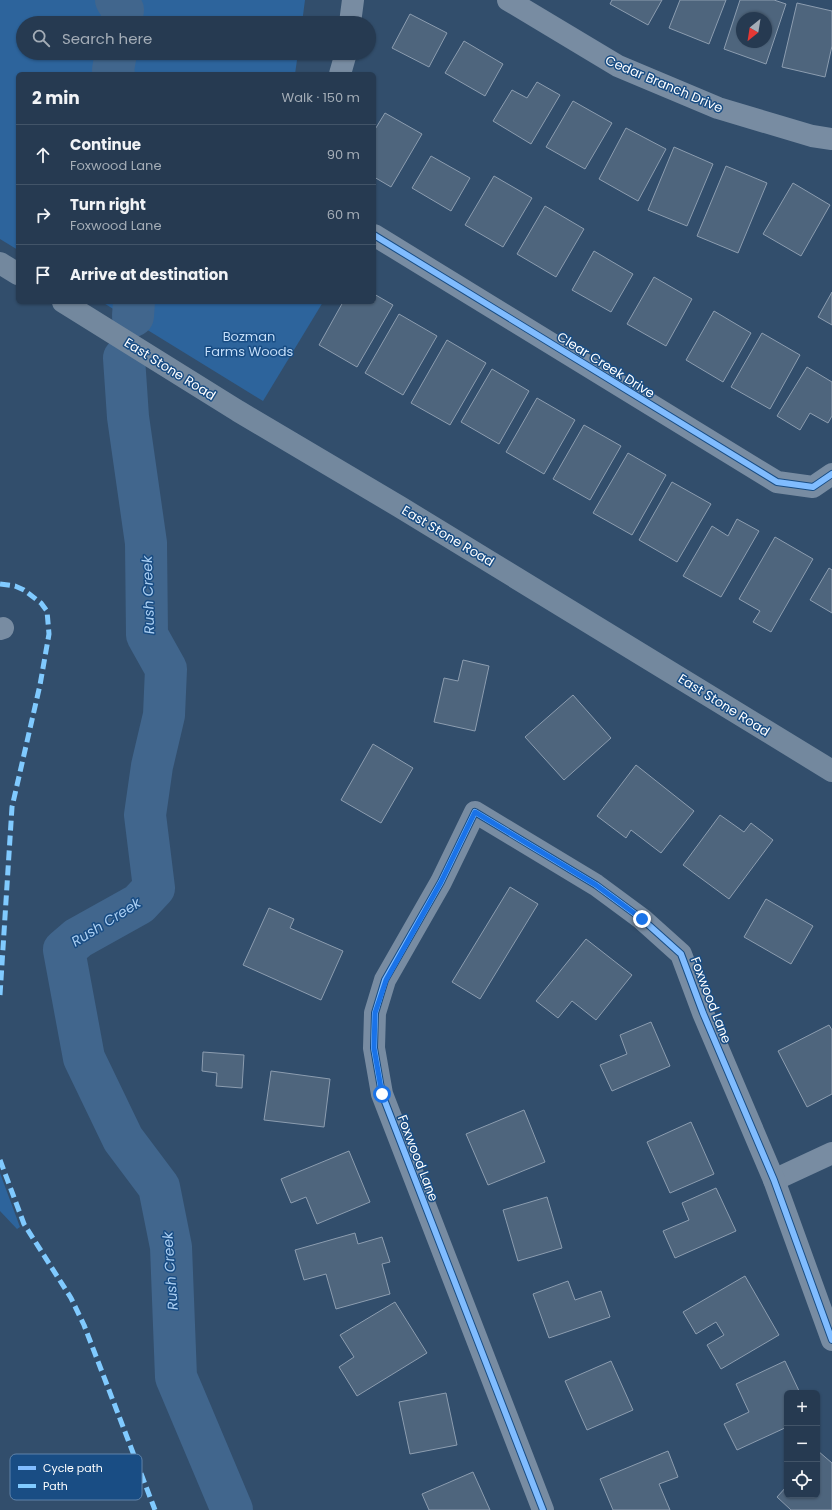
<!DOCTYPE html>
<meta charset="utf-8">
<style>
body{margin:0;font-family:Poppins,sans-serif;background:#2e4158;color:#f1f3f6}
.controls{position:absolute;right:12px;bottom:12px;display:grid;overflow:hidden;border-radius:6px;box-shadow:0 1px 3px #0004}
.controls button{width:36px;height:36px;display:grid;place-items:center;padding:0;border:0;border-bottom:1px solid #425468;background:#263a51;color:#f1f3f6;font:20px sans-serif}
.compass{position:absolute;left:736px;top:12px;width:36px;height:36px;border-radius:50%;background:#263a51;box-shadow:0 1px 3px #0004;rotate:210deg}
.stop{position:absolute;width:12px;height:12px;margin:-9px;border:3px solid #1a73e8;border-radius:50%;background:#fff}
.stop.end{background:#1a73e8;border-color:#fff;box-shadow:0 1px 4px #0008}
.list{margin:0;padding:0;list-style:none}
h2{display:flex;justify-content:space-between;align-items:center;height:52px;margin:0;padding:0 16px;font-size:17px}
h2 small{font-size:13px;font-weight:400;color:#a4adb7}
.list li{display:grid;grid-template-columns:26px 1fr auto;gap:12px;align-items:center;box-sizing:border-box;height:60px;padding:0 16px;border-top:1px solid #425468}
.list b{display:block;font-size:15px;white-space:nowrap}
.list p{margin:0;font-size:13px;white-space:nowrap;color:#a4adb7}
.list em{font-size:13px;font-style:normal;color:#a4adb7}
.icon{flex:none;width:22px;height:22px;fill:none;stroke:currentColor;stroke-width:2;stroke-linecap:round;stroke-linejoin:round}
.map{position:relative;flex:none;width:832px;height:1510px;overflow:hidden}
.search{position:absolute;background:#263a51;box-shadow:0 1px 3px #0004;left:16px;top:16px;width:360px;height:44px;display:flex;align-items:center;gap:10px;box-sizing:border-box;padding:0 14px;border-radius:22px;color:#a4adb7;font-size:15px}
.panel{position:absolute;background:#263a51;box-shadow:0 1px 3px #0004;left:16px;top:72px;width:360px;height:232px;border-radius:6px}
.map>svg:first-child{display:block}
.green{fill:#2d649c}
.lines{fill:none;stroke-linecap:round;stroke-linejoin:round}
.river{stroke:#41668d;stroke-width:42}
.building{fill:#4e657d;stroke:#8c9db0;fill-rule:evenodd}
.street{stroke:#788ca2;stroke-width:22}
.secondary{stroke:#73889e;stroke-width:22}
.quiet{stroke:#80caff;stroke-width:5;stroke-dasharray:10 5;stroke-linecap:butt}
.cycleway-casing{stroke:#194d84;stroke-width:8}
.cycleway{stroke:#80bcff;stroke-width:6}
.route{stroke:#1a73e8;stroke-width:5}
.labels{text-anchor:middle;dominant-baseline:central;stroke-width:3;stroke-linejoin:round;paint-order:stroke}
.street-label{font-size:13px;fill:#fff;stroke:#194d84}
.park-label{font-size:13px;fill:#c4def9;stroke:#194d84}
.water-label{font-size:14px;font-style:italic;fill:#abcff3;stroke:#194d84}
.key{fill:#194d84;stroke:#5e82a9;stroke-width:1}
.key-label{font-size:11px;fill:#fff}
</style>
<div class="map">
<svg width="832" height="1510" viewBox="0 0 832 1510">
<rect width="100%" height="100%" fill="#324e6c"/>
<!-- green -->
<g class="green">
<polygon points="0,0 305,0 302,23 23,23 23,53 298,53 295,74 18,74 18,250 0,239"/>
<polygon points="102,302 323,302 263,401"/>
<polygon points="0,1173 20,1227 17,1229 0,1211"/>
</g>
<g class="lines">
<!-- river -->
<g class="river">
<polyline points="116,0 123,10 121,23"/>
<polyline points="114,74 113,70 116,53"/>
<polyline points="133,316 134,302"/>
<polyline points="124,358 128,417 146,543 147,635 166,669 164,715 152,766 145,815 154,888 139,904 78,938 64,950 84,1058 123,1139 159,1187 171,1247 176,1377 232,1510"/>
</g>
</g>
<!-- building -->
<g class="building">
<polygon points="612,0 662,0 648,25 610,4"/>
<polygon points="680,0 726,0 709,44 669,28"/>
<path d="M740,0H774L786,4L766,64L724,49ZM742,18H766V42H742Z"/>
<polygon points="797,3 832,11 832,46 825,77 782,67"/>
<polygon points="410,14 447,33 429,67 392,48"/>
<polygon points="464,41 503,64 485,96 445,73"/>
<polygon points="537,82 560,95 531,144 493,121 512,90 527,98"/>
<polygon points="573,101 612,123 585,169 546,147"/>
<polygon points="385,113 422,134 391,187 374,177 374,131"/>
<polygon points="626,128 666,149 638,201 599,179"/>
<polygon points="674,147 713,164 687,226 648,210"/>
<polygon points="431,156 470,178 451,211 412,188"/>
<polygon points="726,166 767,183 738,253 697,236"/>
<polygon points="494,176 532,198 503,247 465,225"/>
<polygon points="793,183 830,205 801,256 763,234"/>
<polygon points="545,206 584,229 556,277 517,254"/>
<polygon points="594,251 633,274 611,312 572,290"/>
<polygon points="654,277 692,299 666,346 627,324"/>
<polygon points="832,292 832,325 818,317"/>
<polygon points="374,294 393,305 357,367 319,345 343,302 374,302"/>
<polygon points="714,311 751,333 723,382 686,360"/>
<polygon points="399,314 437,336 403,395 365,373"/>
<polygon points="762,333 800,355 770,409 731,387"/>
<polygon points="447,340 486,363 450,425 411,403"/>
<polygon points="807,367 832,382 832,416 828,423 810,413 800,430 777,416"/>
<polygon points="492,369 529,391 499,444 461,422"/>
<polygon points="537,398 575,420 544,474 506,452"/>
<polygon points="584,425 621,446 590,500 553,479"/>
<polygon points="628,453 666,475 632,535 593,513"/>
<polygon points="672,482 711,504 677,562 639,540"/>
<polygon points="737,519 759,531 721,597 683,576 712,526 728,536"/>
<polygon points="775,537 813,559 771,632 753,622 760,611 739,599"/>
<polygon points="829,568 832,570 832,613 810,600"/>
<polygon points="463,660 489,666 475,731 434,722 444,678 458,681"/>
<polygon points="573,695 611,738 564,780 525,737"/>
<polygon points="373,744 413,768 381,823 341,800"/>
<polygon points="636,765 694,811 661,853 631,830 626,838 597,816"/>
<polygon points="720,815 744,832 751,823 773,840 729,899 683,865"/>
<polygon points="510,887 538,904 480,999 452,982"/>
<polygon points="766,899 813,926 791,964 744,937"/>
<polygon points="269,908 294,919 290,928 343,951 321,1000 243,965"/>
<polygon points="586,939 632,975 596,1020 572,1001 558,1018 536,1001"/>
<polygon points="651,1022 670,1066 612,1091 600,1065 627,1054 620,1035"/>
<polygon points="829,1025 832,1030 832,1094 807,1107 778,1051"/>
<polygon points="203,1052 244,1055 242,1088 216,1086 217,1073 202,1071"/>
<polygon points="271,1071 330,1079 324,1127 264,1120"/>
<polygon points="524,1110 545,1162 488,1185 466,1134"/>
<polygon points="691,1122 714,1174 670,1193 647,1142"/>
<polygon points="349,1151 370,1202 317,1224 306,1197 291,1203 281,1179"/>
<polygon points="716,1188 736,1231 675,1258 663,1231 689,1220 682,1203"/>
<polygon points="547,1197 562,1248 518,1261 503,1210"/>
<polygon points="355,1233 358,1244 382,1237 390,1262 382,1264 390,1294 336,1309 326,1274 304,1280 295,1250"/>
<polygon points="745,1276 779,1335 721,1369 707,1345 724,1335 716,1322 696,1334 683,1312"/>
<polygon points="568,1281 575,1300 601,1291 610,1317 549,1338 533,1294"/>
<polygon points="395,1302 427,1353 357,1396 339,1367 354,1357 340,1335"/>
<polygon points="611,1361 633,1410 587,1430 565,1381"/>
<polygon points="785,1361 800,1393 787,1393 787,1427 737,1450 724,1424 749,1412 736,1384"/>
<polygon points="446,1393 457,1445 410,1454 399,1402"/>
<polygon points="668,1451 678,1477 659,1484 670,1510 613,1510 600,1479"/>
<polygon points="818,1451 832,1463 832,1510 791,1510 777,1497 787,1486 787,1495 817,1495"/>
<polygon points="473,1472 490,1510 429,1510 422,1494"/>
</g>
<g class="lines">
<!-- street -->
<g class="street">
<polyline points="508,0 618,66 718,108 812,136 832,139"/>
<polyline points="350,23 353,0"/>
<polyline points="340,74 346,53"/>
<polyline points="374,235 777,482 813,487 832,474"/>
<polyline points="0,629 3,628"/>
<polyline points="774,1180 832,1153"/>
<polyline points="543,1510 382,1094 374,1048 375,1013 385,980 441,882 475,812 596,885 642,919 681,954 703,1013 774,1180 832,1340"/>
</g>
<!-- secondary -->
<g class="secondary">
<polyline points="0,263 18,274"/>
<polyline points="63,302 238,411 400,507 832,771"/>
</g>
<!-- quiet -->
<g class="quiet">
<polyline points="0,584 15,586 24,590 41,603 47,611 49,634 40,685 12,807 0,995"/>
<polyline points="0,1160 24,1224 71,1298 84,1325 155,1510"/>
</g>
<defs>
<g id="cycleway">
<polyline points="374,235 777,482 813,487 832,474"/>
<polyline points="543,1510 382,1094 374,1048 375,1013 385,980 441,882 475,812 596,885 642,919 681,954 703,1013 774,1180 832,1340"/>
</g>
</defs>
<!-- cycleway casing -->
<use href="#cycleway" class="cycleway-casing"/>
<!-- cycleway -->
<use href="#cycleway" class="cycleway"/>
</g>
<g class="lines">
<!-- route -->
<polyline class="route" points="382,1094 374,1048 375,1013 386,980 441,882 475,812 596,885 642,919"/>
</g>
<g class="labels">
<!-- street labels -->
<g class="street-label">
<text transform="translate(664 84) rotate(23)">Cedar Branch Drive</text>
<text transform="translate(606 365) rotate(32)">Clear Creek Drive</text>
<text transform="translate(170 369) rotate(32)">East Stone Road</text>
<text transform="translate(448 536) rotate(31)">East Stone Road</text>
<text transform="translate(724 705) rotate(32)">East Stone Road</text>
<text transform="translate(711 1000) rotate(69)">Foxwood Lane</text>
<text transform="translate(418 1158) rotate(69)">Foxwood Lane</text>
</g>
<!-- park labels -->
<g class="park-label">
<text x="249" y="336">Bozman<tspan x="249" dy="15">Farms Woods</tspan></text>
</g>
<!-- water labels -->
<g class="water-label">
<text transform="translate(148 595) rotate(-92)">Rush Creek</text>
<text transform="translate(106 922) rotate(-32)">Rush Creek</text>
<text transform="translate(170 1271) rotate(-94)">Rush Creek</text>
</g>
</g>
<!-- legend -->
<rect x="10" y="1454" width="132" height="46" rx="6" class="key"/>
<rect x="18" y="1466" width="18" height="4" fill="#80bcff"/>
<rect x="18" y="1484" width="18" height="4" fill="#80caff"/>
<g class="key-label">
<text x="43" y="1472">Cycle path</text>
<text x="43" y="1490">Path</text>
</g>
</svg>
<div class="controls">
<button>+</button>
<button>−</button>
<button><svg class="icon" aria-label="locate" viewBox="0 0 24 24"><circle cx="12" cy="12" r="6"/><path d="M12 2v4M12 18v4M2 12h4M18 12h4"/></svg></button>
</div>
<svg class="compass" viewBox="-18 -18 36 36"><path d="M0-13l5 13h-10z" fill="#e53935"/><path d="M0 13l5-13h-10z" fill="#a4adb7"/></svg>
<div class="stop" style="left:382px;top:1094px"></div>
<div class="stop end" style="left:642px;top:919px"></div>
<div class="search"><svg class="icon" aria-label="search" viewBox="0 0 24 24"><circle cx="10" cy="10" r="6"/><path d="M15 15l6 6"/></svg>Search here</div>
<section class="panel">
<h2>2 min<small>Walk · 150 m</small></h2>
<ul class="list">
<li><svg class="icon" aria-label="ahead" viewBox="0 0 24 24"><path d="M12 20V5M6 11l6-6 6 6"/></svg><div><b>Continue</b><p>Foxwood Lane</p></div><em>90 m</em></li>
<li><svg class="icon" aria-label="right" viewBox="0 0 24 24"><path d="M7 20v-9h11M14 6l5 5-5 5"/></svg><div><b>Turn right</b><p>Foxwood Lane</p></div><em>60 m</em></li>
<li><svg class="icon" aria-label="arrive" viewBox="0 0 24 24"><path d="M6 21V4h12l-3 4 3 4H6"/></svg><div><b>Arrive at destination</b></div></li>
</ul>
</section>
</div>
